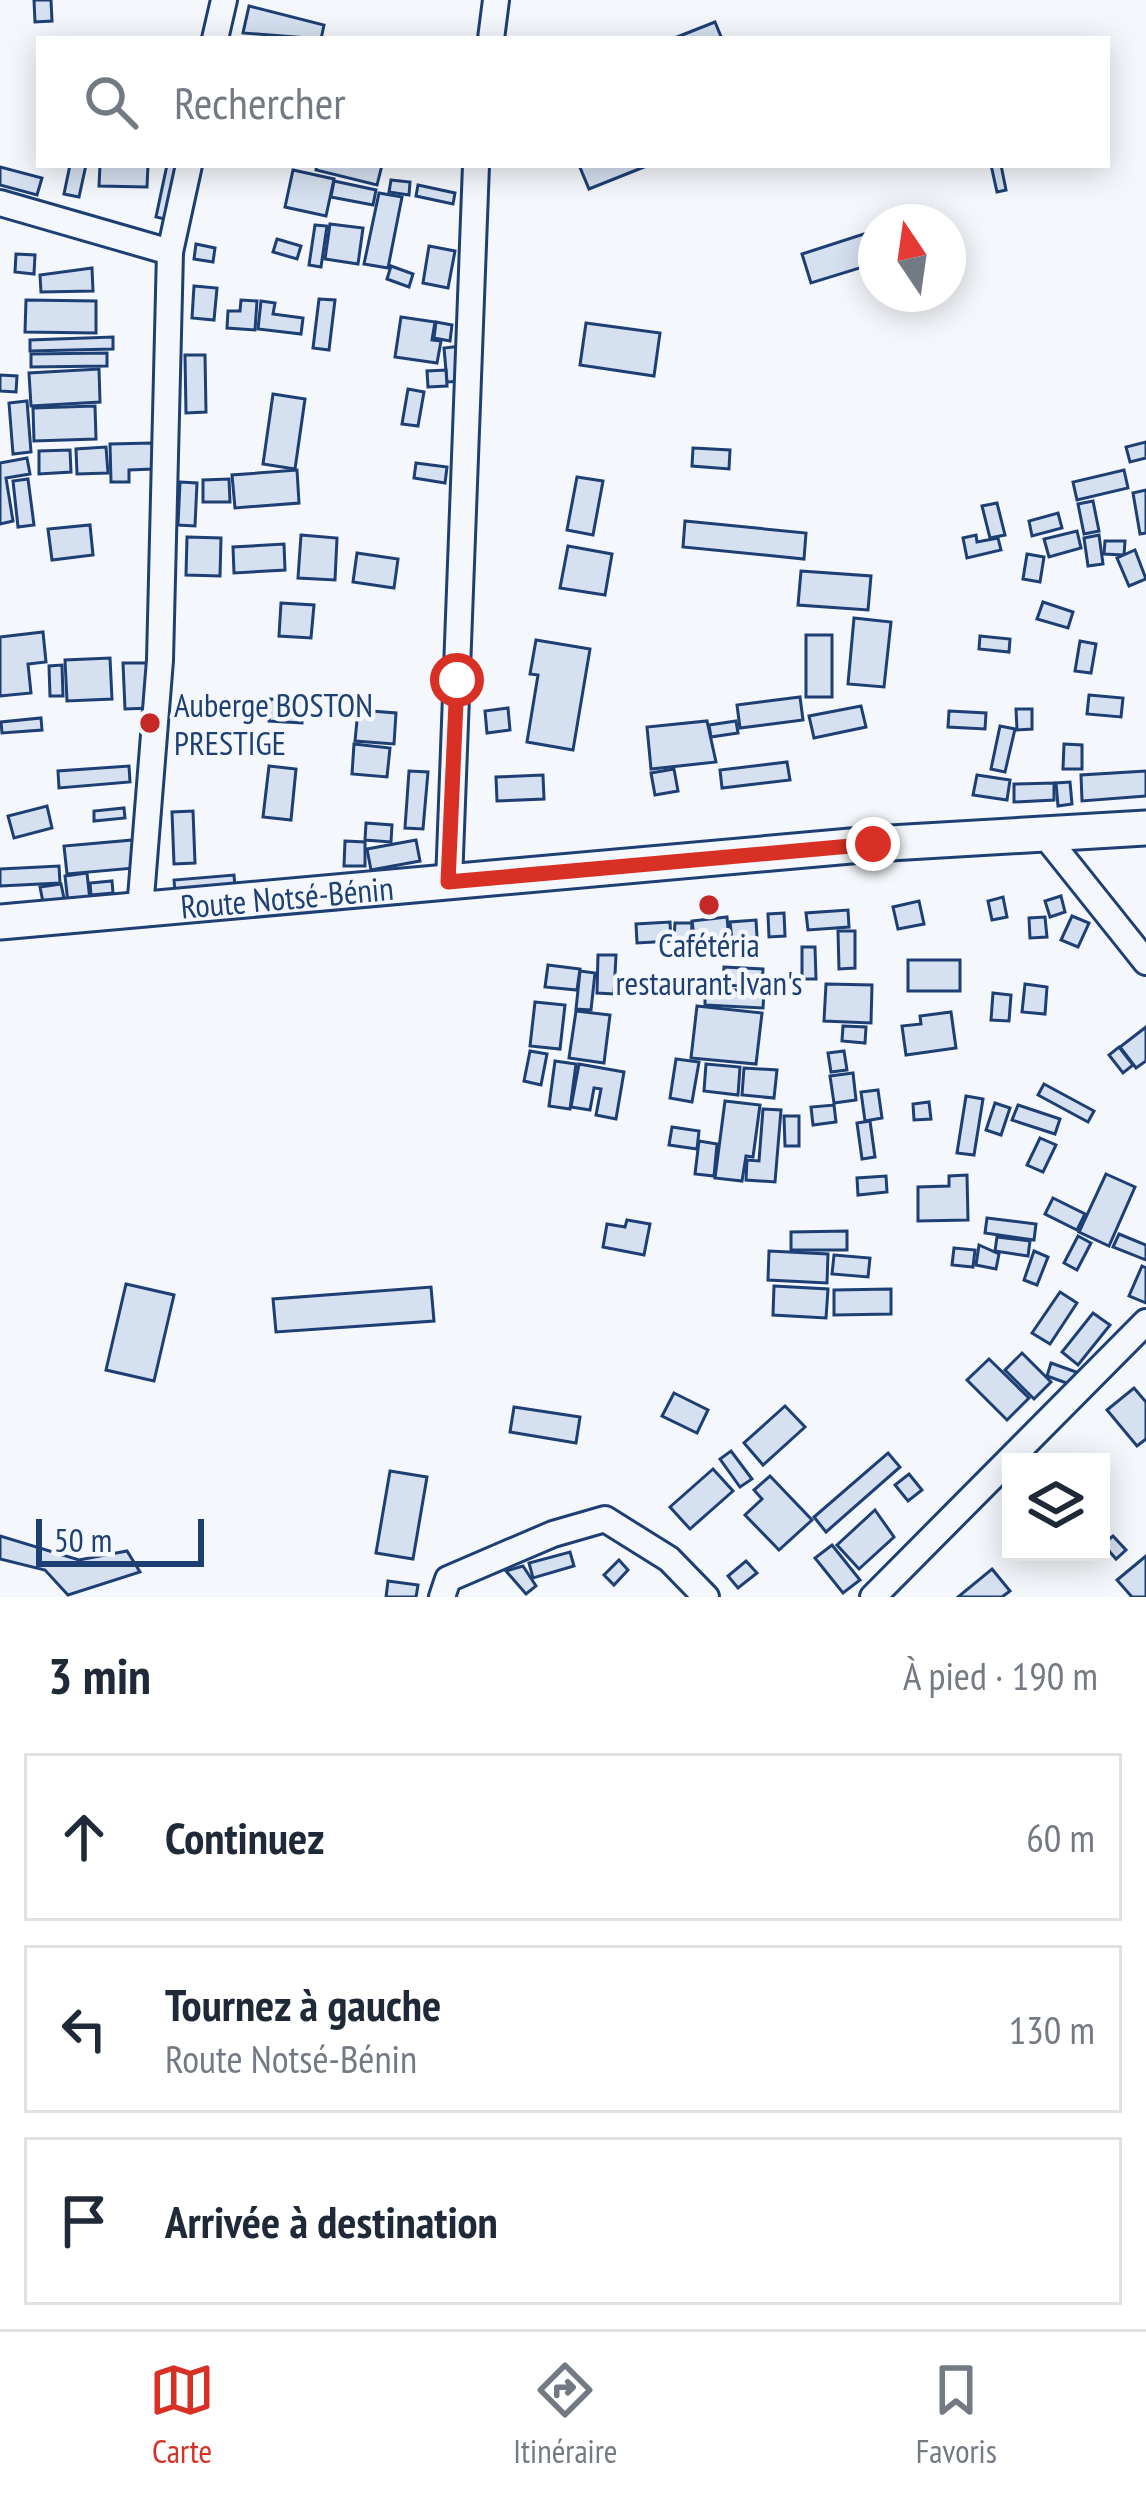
<!DOCTYPE html>
<html lang="fr">
<meta charset="utf-8">
<style>
body{margin:0;font-family:"PT Sans Narrow",sans-serif;background:#f2f2f3;color:#1f2937}
.controls{position:absolute;right:36px;bottom:36px;display:grid;overflow:hidden;border-radius:0px;box-shadow:0 6px 30px #0003}
.controls button{width:108px;height:108px;display:grid;place-items:center;padding:0;border:0;border-bottom:3px solid #e0e1e3;background:#fff;color:#1f2937;font:60px sans-serif}
.compass{position:absolute;left:858px;top:204px;width:108px;height:108px;border-radius:50%;background:#fff;box-shadow:0 6px 30px #0003;rotate:347deg}
.scale{position:absolute;left:36px;bottom:30px;width:168px;box-sizing:border-box;padding-left:12px;border:6px solid #1d3f73;border-top:0;font-size:33px;line-height:42px;white-space:nowrap;color:#1d3f73;-webkit-text-stroke:9px #f4f7fb;paint-order:stroke}
.stop{position:absolute;width:36px;height:36px;margin:-27px;border:9px solid #d93025;border-radius:50%;background:#fff}
.stop.end{background:#d93025;border-color:#fff;box-shadow:0 3px 12px #0008}
.list{margin:0;padding:0;list-style:none}
h2{display:flex;justify-content:space-between;align-items:center;height:156px;margin:0;padding:0 48px;font-size:51px}
h2 small{font-size:39px;font-weight:400;color:#747a83}
.list li{display:grid;grid-template-columns:78px 1fr auto;gap:36px;align-items:center;box-sizing:border-box;height:168px;margin:0 24px 24px;padding:0 24px;border:3px solid #e0e1e3;border-radius:0px}
.list b{display:block;font-size:45px;white-space:nowrap}
.list p{margin:0;font-size:39px;white-space:nowrap;color:#747a83}
.list em{font-size:39px;font-style:normal;color:#747a83}
.icon{flex:none;width:66px;height:66px;fill:none;stroke:currentColor;stroke-width:2;stroke-linecap:round;stroke-linejoin:round}
.map{position:relative;flex:none;width:1146px;height:1597px;overflow:hidden}
.search{position:absolute;background:#fff;box-shadow:0 6px 30px #0003;left:36px;right:36px;top:36px;height:132px;display:flex;align-items:center;gap:30px;box-sizing:border-box;padding:0 42px;border-radius:0px;color:#747a83;font-size:45px}
.sheet{height:732px;background:#fff}
nav{display:flex;justify-content:space-around;align-items:center;box-sizing:border-box;height:168px;border-top:3px solid #e0e1e3;background:#fff;font-size:33px;color:#747a83}
nav a{display:grid;justify-items:center;gap:6px}
nav .on{color:#d93025}
.map>svg:first-child{display:block}
.building{fill:#d5e0f0;stroke:#1d3f73;stroke-width:3}
.lines{fill:none;stroke-linecap:round;stroke-linejoin:round}
.minor-casing{stroke:#1d3f73;stroke-width:30}
.major-casing{stroke:#1d3f73;stroke-width:39}
.minor{stroke:#f4f7fb;stroke-width:24}
.major{stroke:#f4f7fb;stroke-width:33}
.route{stroke:#d93025;stroke-width:15}
.poi-dot{fill:#c62828;stroke:#f4f7fb;stroke-width:4.5}
.labels{text-anchor:middle;dominant-baseline:central;stroke-width:9;stroke-linejoin:round;paint-order:stroke}
.poi-label{font-size:33px;fill:#1d3f73;stroke:#f4f7fb;text-anchor:start}
.street-label{font-size:33px;fill:#1d3f73;stroke:#f4f7fb}
</style>
<div class="map">
<svg width="1146" height="1597" viewBox="0 0 1146 1597">
<rect width="100%" height="100%" fill="#f4f7fb"/>
<!-- building -->
<g class="building">
<polygon points="34,0 51,0 52,21 35,22"/>
<polygon points="249,6 324,25 321,39 243,33"/>
<polygon points="715,22 722,39 672,39"/>
<polygon points="70,165 86,165 79,197 64,194"/>
<polygon points="100,165 148,165 147,187 99,186"/>
<polygon points="167,165 185,165 173,221 156,217"/>
<polygon points="317,165 382,165 377,185 316,170"/>
<polygon points="579,165 649,165 589,189"/>
<polygon points="991,165 1001,165 1006,190 997,192"/>
<polygon points="0,167 42,178 37,195 0,185"/>
<polygon points="293,170 334,179 326,216 285,207"/>
<polygon points="391,180 410,182 409,195 389,192"/>
<polygon points="334,181 376,190 373,205 331,197"/>
<polygon points="418,185 455,193 453,204 416,196"/>
<polygon points="379,193 402,197 388,268 364,264"/>
<polygon points="330,224 363,228 358,264 325,259"/>
<polygon points="315,225 327,226 321,267 309,265"/>
<polygon points="876,230 876,263 811,283 802,254"/>
<polygon points="277,239 301,246 297,259 273,252"/>
<polygon points="196,244 215,248 213,262 194,259"/>
<polygon points="429,246 455,251 448,288 423,283"/>
<polygon points="16,254 35,255 34,274 15,272"/>
<polygon points="391,266 413,274 409,287 387,279"/>
<polygon points="92,268 93,291 41,292 40,275"/>
<polygon points="194,286 217,288 214,320 192,318"/>
<polygon points="319,299 335,300 329,350 313,348"/>
<polygon points="26,300 96,301 96,333 25,332"/>
<polygon points="241,300 257,301 255,330 227,328 228,311 240,311"/>
<polygon points="261,301 275,303 273,314 303,318 301,334 258,329"/>
<polygon points="401,317 435,322 432,340 441,341 437,363 395,357"/>
<polygon points="436,322 452,325 450,341 434,338"/>
<polygon points="586,323 660,333 654,376 580,365"/>
<polygon points="113,337 113,349 30,351 30,340"/>
<polygon points="462,346 465,381 447,382 444,348"/>
<polygon points="107,353 107,366 31,367 31,354"/>
<polygon points="185,355 205,355 206,412 186,413"/>
<polygon points="99,369 100,402 31,406 29,373"/>
<polygon points="446,370 447,386 428,387 427,371"/>
<polygon points="0,375 17,376 16,392 0,391"/>
<polygon points="408,389 424,392 418,426 402,424"/>
<polygon points="273,394 305,399 295,469 263,464"/>
<polygon points="27,401 31,452 13,454 9,403"/>
<polygon points="95,406 96,439 34,441 33,408"/>
<polygon points="1146,442 1146,458 1130,462 1126,447"/>
<polygon points="152,443 153,469 129,470 129,482 111,482 110,444"/>
<polygon points="106,447 108,473 77,474 76,449"/>
<polygon points="693,448 730,450 729,469 692,466"/>
<polygon points="70,450 71,472 39,474 39,451"/>
<polygon points="27,458 30,474 6,478 13,521 0,524 0,463"/>
<polygon points="416,463 447,467 445,483 414,478"/>
<polygon points="297,470 299,503 235,508 232,475"/>
<polygon points="1124,470 1128,488 1077,500 1073,482"/>
<polygon points="577,477 603,481 593,535 567,530"/>
<polygon points="28,479 34,525 18,527 13,481"/>
<polygon points="229,479 230,502 203,502 203,480"/>
<polygon points="180,482 197,483 195,526 178,525"/>
<polygon points="1146,490 1146,533 1140,534 1133,493"/>
<polygon points="1093,501 1099,531 1084,534 1078,504"/>
<polygon points="997,503 1005,535 990,538 982,506"/>
<polygon points="1058,513 1062,528 1032,536 1029,521"/>
<polygon points="685,521 806,533 804,559 683,547"/>
<polygon points="90,525 93,555 52,560 48,529"/>
<polygon points="1077,531 1081,548 1049,557 1044,539"/>
<polygon points="301,535 337,538 335,580 298,578"/>
<polygon points="976,535 977,542 998,538 1001,550 967,558 963,538"/>
<polygon points="1099,535 1103,564 1088,566 1084,538"/>
<polygon points="187,537 221,538 220,576 186,575"/>
<polygon points="1105,541 1125,541 1124,555 1104,554"/>
<polygon points="284,544 285,570 234,573 233,547"/>
<polygon points="568,546 612,554 605,595 560,588"/>
<polygon points="1135,550 1146,579 1129,586 1117,558"/>
<polygon points="357,553 398,559 394,588 353,582"/>
<polygon points="1027,554 1044,557 1040,582 1023,579"/>
<polygon points="801,571 871,576 868,610 798,605"/>
<polygon points="1043,602 1073,612 1068,628 1037,619"/>
<polygon points="281,603 314,605 311,638 279,636"/>
<polygon points="854,618 891,622 884,687 848,684"/>
<polygon points="43,632 46,662 28,664 31,693 0,696 0,637"/>
<rect x="806" y="635" width="26" height="62"/>
<polygon points="980,636 1010,639 1009,652 979,649"/>
<polygon points="536,640 590,649 573,750 527,742 538,675 530,674"/>
<polygon points="1080,641 1096,644 1091,673 1075,671"/>
<polygon points="110,658 112,699 67,701 65,660"/>
<polygon points="123,663 150,663 151,708 125,709"/>
<polygon points="62,665 63,696 50,696 49,666"/>
<polygon points="1089,695 1123,698 1121,717 1087,714"/>
<polygon points="800,697 803,720 740,728 737,705"/>
<polygon points="270,699 303,701 302,723 269,721"/>
<polygon points="861,706 866,727 814,738 809,716"/>
<polygon points="508,708 510,730 487,733 485,711"/>
<polygon points="1016,709 1032,709 1032,729 1017,730"/>
<polygon points="358,710 396,713 394,744 355,741"/>
<polygon points="949,711 986,713 985,729 948,727"/>
<polygon points="41,718 42,730 2,733 1,722"/>
<polygon points="707,721 716,762 651,769 647,727"/>
<polygon points="736,721 738,733 711,737 709,725"/>
<polygon points="1000,726 1015,729 1005,772 991,769"/>
<polygon points="354,744 390,748 387,777 352,774"/>
<polygon points="1064,744 1082,745 1082,769 1063,769"/>
<polygon points="787,762 790,780 722,788 720,770"/>
<polygon points="129,766 130,782 59,788 58,771"/>
<polygon points="269,766 296,769 291,820 263,817"/>
<polygon points="674,769 678,791 655,795 651,773"/>
<polygon points="409,771 428,772 423,829 405,828"/>
<polygon points="1146,771 1146,796 1082,801 1081,775"/>
<polygon points="543,775 544,799 497,801 496,777"/>
<polygon points="977,775 1010,780 1007,800 973,795"/>
<polygon points="1070,782 1072,804 1058,806 1056,783"/>
<polygon points="1054,783 1054,800 1014,802 1014,784"/>
<polygon points="47,806 52,828 14,838 8,816"/>
<polygon points="124,808 125,818 94,821 94,811"/>
<polygon points="193,811 195,863 174,864 172,812"/>
<polygon points="366,823 392,825 391,842 365,840"/>
<polygon points="133,840 135,868 67,874 64,846"/>
<polygon points="416,840 420,861 371,870 367,849"/>
<polygon points="345,841 365,842 365,866 344,866"/>
<polygon points="59,866 60,883 0,886 0,869"/>
<polygon points="87,873 90,900 68,903 65,876"/>
<polygon points="234,875 235,887 175,892 174,880"/>
<polygon points="112,881 113,893 91,895 90,883"/>
<polygon points="61,884 65,903 44,907 40,887"/>
<polygon points="1061,896 1065,912 1050,917 1045,901"/>
<polygon points="1003,897 1007,917 992,920 988,901"/>
<polygon points="919,901 924,924 898,929 893,907"/>
<polygon points="848,910 849,927 808,930 806,913"/>
<polygon points="784,913 785,936 769,937 768,914"/>
<polygon points="1072,916 1089,923 1078,947 1061,940"/>
<polygon points="727,917 729,941 695,945 692,921"/>
<polygon points="1045,917 1047,937 1030,938 1029,918"/>
<polygon points="756,920 757,937 732,940 730,922"/>
<polygon points="670,922 671,941 637,943 636,924"/>
<polygon points="675,923 692,923 690,954 673,953"/>
<polygon points="838,931 855,931 855,968 839,969"/>
<polygon points="802,947 815,947 816,979 802,979"/>
<polygon points="598,955 616,955 614,994 597,993"/>
<rect x="908" y="960" width="52" height="31"/>
<polygon points="548,965 580,969 577,990 545,987"/>
<polygon points="724,967 763,969 762,987 723,985"/>
<polygon points="580,971 595,973 591,1010 576,1009"/>
<polygon points="826,984 872,985 871,1023 824,1021"/>
<polygon points="1025,984 1047,987 1045,1014 1022,1012"/>
<polygon points="705,988 764,992 763,1008 705,1005"/>
<polygon points="993,993 1011,995 1009,1021 991,1020"/>
<polygon points="535,1002 565,1005 560,1049 530,1046"/>
<polygon points="697,1006 762,1013 756,1064 691,1058"/>
<polygon points="576,1011 610,1015 604,1063 569,1058"/>
<polygon points="951,1012 956,1048 906,1055 902,1026 921,1024 920,1016"/>
<polygon points="843,1026 866,1027 865,1043 842,1041"/>
<polygon points="1146,1027 1146,1061 1136,1068 1120,1047"/>
<polygon points="1119,1047 1133,1065 1123,1073 1109,1055"/>
<polygon points="530,1051 547,1054 541,1085 524,1081"/>
<polygon points="844,1051 847,1070 831,1072 828,1053"/>
<polygon points="676,1059 699,1062 692,1102 670,1098"/>
<polygon points="555,1061 576,1064 570,1109 549,1106"/>
<polygon points="579,1064 624,1072 616,1119 596,1115 601,1089 594,1088 590,1110 571,1107"/>
<polygon points="706,1064 740,1067 738,1095 704,1091"/>
<polygon points="744,1068 777,1070 774,1098 742,1095"/>
<polygon points="853,1073 856,1100 834,1103 830,1076"/>
<polygon points="1044,1084 1094,1111 1088,1122 1038,1095"/>
<polygon points="878,1090 882,1118 865,1121 861,1092"/>
<polygon points="966,1096 983,1099 974,1155 957,1153"/>
<polygon points="725,1101 760,1105 753,1157 746,1156 742,1181 715,1178"/>
<polygon points="929,1102 931,1119 914,1120 913,1104"/>
<polygon points="995,1103 1010,1108 1001,1135 986,1130"/>
<polygon points="834,1105 836,1122 813,1125 811,1107"/>
<polygon points="1018,1105 1060,1119 1055,1134 1012,1120"/>
<polygon points="763,1109 781,1110 775,1182 746,1180 747,1160 759,1161"/>
<polygon points="784,1116 799,1116 799,1146 785,1146"/>
<polygon points="870,1121 875,1157 862,1159 857,1123"/>
<polygon points="672,1127 699,1131 697,1149 669,1145"/>
<polygon points="1040,1138 1056,1145 1043,1172 1027,1165"/>
<polygon points="699,1141 717,1144 714,1176 695,1174"/>
<polygon points="1106,1174 1135,1187 1109,1246 1079,1232"/>
<polygon points="967,1175 968,1220 918,1221 918,1187 949,1186 949,1176"/>
<polygon points="886,1176 887,1192 858,1195 857,1178"/>
<polygon points="1053,1198 1085,1214 1077,1230 1045,1214"/>
<polygon points="987,1218 1036,1224 1034,1240 985,1233"/>
<polygon points="627,1220 650,1224 644,1255 603,1247 607,1224 625,1227"/>
<polygon points="847,1231 847,1250 791,1250 791,1232"/>
<polygon points="1119,1234 1146,1245 1146,1260 1113,1247"/>
<polygon points="1078,1236 1091,1243 1077,1270 1064,1263"/>
<polygon points="997,1237 1030,1241 1028,1256 995,1251"/>
<polygon points="979,1245 999,1254 996,1269 976,1265"/>
<polygon points="954,1248 975,1250 973,1267 952,1265"/>
<polygon points="769,1251 828,1254 827,1283 768,1280"/>
<polygon points="1034,1251 1048,1257 1037,1285 1024,1280"/>
<polygon points="834,1255 870,1258 868,1277 832,1274"/>
<polygon points="1142,1266 1146,1268 1146,1303 1129,1296"/>
<polygon points="126,1284 174,1295 154,1381 106,1370"/>
<polygon points="774,1286 828,1289 826,1318 773,1315"/>
<polygon points="431,1287 434,1321 276,1332 273,1299"/>
<polygon points="891,1289 891,1314 834,1315 834,1290"/>
<polygon points="1060,1292 1077,1303 1050,1344 1032,1333"/>
<polygon points="1093,1313 1110,1325 1078,1365 1062,1352"/>
<polygon points="1022,1353 1051,1382 1034,1399 1005,1370"/>
<polygon points="989,1359 1029,1398 1007,1420 967,1380"/>
<polygon points="1051,1363 1076,1372 1072,1385 1047,1376"/>
<polygon points="1134,1388 1146,1402 1146,1439 1137,1446 1107,1410"/>
<polygon points="674,1393 708,1410 697,1433 662,1416"/>
<polygon points="785,1406 805,1427 763,1465 744,1443"/>
<polygon points="514,1407 580,1417 576,1443 510,1432"/>
<polygon points="731,1451 752,1479 740,1487 720,1459"/>
<polygon points="888,1453 900,1467 826,1532 814,1517"/>
<polygon points="713,1469 733,1491 690,1529 670,1507"/>
<polygon points="390,1471 427,1477 413,1559 376,1553"/>
<polygon points="909,1474 922,1490 908,1501 895,1485"/>
<polygon points="770,1476 812,1520 779,1550 745,1515 762,1499 754,1490"/>
<polygon points="875,1510 894,1537 859,1569 837,1545"/>
<polygon points="0,1536 79,1560 127,1551 140,1572 68,1595 45,1570 0,1559"/>
<polygon points="1113,1536 1126,1550 1116,1559 1103,1544"/>
<polygon points="832,1545 860,1580 843,1593 815,1558"/>
<polygon points="570,1552 574,1566 533,1578 529,1563"/>
<polygon points="1146,1556 1146,1597 1132,1597 1117,1580"/>
<polygon points="619,1560 628,1570 614,1585 604,1575"/>
<polygon points="746,1561 757,1573 738,1588 728,1576"/>
<polygon points="523,1566 536,1586 526,1594 506,1571"/>
<polygon points="992,1569 1010,1591 1002,1597 958,1597"/>
<polygon points="388,1581 418,1585 416,1597 386,1597"/>
</g>
<g class="lines">
<defs>
<g id="minor">
<polyline points="215,39 224,0"/>
<polyline points="491,39 496,0"/>
<polyline points="0,203 170,252"/>
<polyline points="1043,833 1146,962"/>
<polyline points="449,882 476,165"/>
<polyline points="140,910 160,660 170,252 189,165"/>
<polyline points="442,1597 448,1579 553,1534 605,1519 669,1559 706,1597"/>
<polyline points="873,1597 1146,1322"/>
</g>
<g id="major">
<path id="s1" d="M0,922L873,844L1146,828"/>
</g>
</defs>
<!-- minor casing -->
<use href="#minor" class="minor-casing"/>
<!-- major casing -->
<use href="#major" class="major-casing"/>
<!-- minor -->
<use href="#minor" class="minor"/>
<!-- major -->
<use href="#major" class="major"/>
</g>
<g class="lines">
<!-- route -->
<polyline class="route" points="457,680 448,882 873,844"/>
</g>
<!-- markers -->
<g class="poi-dot">
<circle cx="150" cy="723" r="12"/>
<circle cx="709" cy="905" r="12"/>
</g>
<g class="labels">
<!-- poi labels -->
<g class="poi-label">
<text x="174" y="704">Auberge BOSTON<tspan x="174" dy="38">PRESTIGE</tspan></text>
<text x="709" y="944" text-anchor="middle">Cafétéria<tspan x="709" dy="38">restaurant Ivan's</tspan></text>
</g>
<!-- street labels -->
<g class="street-label">
<text stroke="none"><textPath href="#s1" startOffset="288">Route Notsé-Bénin</textPath></text>
</g>
</g>
</svg>
<div class="controls">
<button><svg class="icon" aria-label="layers" viewBox="0 0 24 24"><path d="M12 4l9 5-9 5-9-5zM3 14l9 5 9-5"/></svg></button>
</div>
<svg class="compass" viewBox="-18 -18 36 36"><path d="M0-13l5 13h-10z" fill="#e53935"/><path d="M0 13l5-13h-10z" fill="#747a83"/></svg>
<div class="scale">50 m</div>
<div class="stop" style="left:457px;top:680px"></div>
<div class="stop end" style="left:873px;top:844px"></div>
<div class="search"><svg class="icon" aria-label="search" viewBox="0 0 24 24"><circle cx="10" cy="10" r="6"/><path d="M15 15l6 6"/></svg>Rechercher</div>
</div>
<section class="sheet">
<h2>3 min<small>À pied · 190 m</small></h2>
<ul class="list">
<li><svg class="icon" aria-label="ahead" viewBox="0 0 24 24"><path d="M12 20V5M6 11l6-6 6 6"/></svg><div><b>Continuez</b></div><em>60 m</em></li>
<li><svg class="icon" aria-label="left" viewBox="0 0 24 24"><path d="M17 20v-9H6M10 6l-5 5 5 5"/></svg><div><b>Tournez à gauche</b><p>Route Notsé-Bénin</p></div><em>130 m</em></li>
<li><svg class="icon" aria-label="arrive" viewBox="0 0 24 24"><path d="M6 21V4h12l-3 4 3 4H6"/></svg><div><b>Arrivée à destination</b></div></li>
</ul>
</section>
<nav>
<a class="on"><svg class="icon" aria-label="map" viewBox="0 0 24 24"><path d="M3 6l6-2 6 2 6-2v14l-6 2-6-2-6 2zM9 4v14M15 6v14"/></svg>Carte</a>
<a><svg class="icon" aria-label="directions" viewBox="0 0 24 24"><path d="M12 3l9 9-9 9-9-9zM9 14v-3h6M13 9l2 2-2 2"/></svg>Itinéraire</a>
<a><svg class="icon" aria-label="saved" viewBox="0 0 24 24"><path d="M7 4h10v16l-5-4-5 4z"/></svg>Favoris</a>
</nav>
